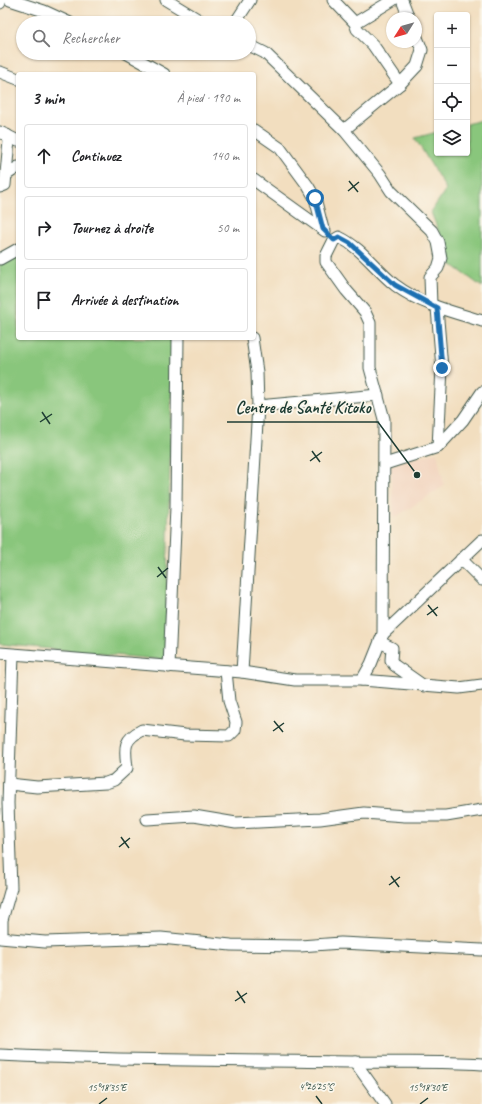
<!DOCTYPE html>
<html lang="fr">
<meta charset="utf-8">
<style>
body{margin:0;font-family:Caveat,sans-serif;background:#f2f2f2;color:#202124}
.controls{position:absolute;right:12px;top:12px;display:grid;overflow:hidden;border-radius:4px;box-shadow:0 1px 3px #0004}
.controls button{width:36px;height:36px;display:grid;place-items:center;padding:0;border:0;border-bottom:1px solid #e0e0e0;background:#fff;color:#202124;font:20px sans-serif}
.compass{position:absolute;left:386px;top:12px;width:36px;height:36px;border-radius:50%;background:#fff;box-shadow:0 1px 3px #0004;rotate:233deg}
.stop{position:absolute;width:12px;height:12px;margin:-9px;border:3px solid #1f6fb2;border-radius:50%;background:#fff}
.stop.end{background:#1f6fb2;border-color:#fff;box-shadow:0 1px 4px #0008}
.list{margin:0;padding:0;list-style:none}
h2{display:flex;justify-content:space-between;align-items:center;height:52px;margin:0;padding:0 16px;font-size:17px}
h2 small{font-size:13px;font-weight:400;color:#757577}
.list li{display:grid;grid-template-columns:26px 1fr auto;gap:12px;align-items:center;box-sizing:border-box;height:64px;margin:0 8px 8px;padding:0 8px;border:1px solid #e0e0e0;border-radius:4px}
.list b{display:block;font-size:15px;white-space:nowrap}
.list em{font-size:13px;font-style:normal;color:#757577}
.icon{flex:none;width:22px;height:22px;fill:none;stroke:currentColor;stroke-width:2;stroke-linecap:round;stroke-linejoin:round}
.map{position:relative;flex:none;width:482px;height:1104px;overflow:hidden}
.search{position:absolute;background:#fff;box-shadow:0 1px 3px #0004;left:16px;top:16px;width:240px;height:44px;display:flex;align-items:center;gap:10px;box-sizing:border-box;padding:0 14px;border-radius:22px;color:#757577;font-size:15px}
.panel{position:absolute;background:#fff;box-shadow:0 1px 3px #0004;left:16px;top:72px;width:240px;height:268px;border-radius:4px}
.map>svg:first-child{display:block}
.built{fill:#f2d4be}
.green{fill:#89c67c;stroke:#548258}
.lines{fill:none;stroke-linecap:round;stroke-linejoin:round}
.minor-casing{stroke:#3f5549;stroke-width:13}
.minor{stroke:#fff;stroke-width:11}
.route{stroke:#1f6fb2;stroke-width:5}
.ticks{fill:none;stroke:#1f3d34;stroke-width:1.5}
.ticks-label{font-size:10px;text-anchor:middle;fill:#1f3d34;stroke:#fbf7ec;stroke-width:3.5;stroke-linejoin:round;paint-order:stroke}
.leader{fill:none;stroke:#1f3d34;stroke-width:1.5}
.callout-dot{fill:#1f3d34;stroke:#fbf7ec;stroke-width:1.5}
.callout-label{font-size:17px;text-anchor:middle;font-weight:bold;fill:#1f3d34;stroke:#fbf7ec;stroke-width:3.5;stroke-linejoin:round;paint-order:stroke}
</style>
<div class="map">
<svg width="482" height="1104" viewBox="0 0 482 1104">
<rect width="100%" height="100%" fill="#fbf7ec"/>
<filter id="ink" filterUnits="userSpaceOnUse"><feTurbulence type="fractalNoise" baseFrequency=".025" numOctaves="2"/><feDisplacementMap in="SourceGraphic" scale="8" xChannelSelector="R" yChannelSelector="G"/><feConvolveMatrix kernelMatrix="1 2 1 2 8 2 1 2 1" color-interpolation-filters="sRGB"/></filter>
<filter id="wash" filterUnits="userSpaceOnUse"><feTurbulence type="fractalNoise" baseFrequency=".012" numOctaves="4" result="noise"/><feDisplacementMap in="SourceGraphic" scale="16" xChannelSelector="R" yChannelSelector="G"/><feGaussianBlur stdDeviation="0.9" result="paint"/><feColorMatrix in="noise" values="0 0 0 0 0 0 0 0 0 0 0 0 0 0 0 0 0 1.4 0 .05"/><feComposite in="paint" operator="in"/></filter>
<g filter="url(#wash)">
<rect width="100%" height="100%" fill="#f2debf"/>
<!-- built -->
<polygon class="built" points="437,452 444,486 394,518 391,465"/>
<!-- green -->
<g class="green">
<polygon points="482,120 482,287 451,264 431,212 446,189 415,138 437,132 437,153 467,153 467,124"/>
<polygon points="18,256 18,338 172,338 173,340 165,660 0,644 0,262"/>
</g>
</g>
<g filter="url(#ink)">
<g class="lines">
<defs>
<g id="minor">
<polyline points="10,0 44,11 70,23"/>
<polyline points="166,0 204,23"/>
<polyline points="333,0 355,23 357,29 373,45 400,84"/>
<polyline points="402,0 409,18"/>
<polyline points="0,3 0,0"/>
<polyline points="235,23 250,0"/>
<polyline points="355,23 393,0"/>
<polyline points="249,45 265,53 344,130 380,174 391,191 432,231 438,242 441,258 438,268 430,277 431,305"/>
<polyline points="126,53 164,74"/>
<polyline points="0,72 18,79"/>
<polyline points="254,130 280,148 308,186 315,198 323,229"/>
<polyline points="344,130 400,84 417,66 422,50 416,35"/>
<polyline points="0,132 18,141"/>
<polyline points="6,175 18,167"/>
<polyline points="254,180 325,231"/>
<polyline points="0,187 5,185 9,140 7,135"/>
<polyline points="0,259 18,249"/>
<polyline points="437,308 442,368 438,447"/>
<polyline points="258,406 378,395"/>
<polyline points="385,464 438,447 463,420 482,392"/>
<polyline points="461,559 482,580"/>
<polyline points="383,634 482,540"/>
<polyline points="380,642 392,648 391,660 394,665 424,686"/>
<polyline points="0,653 242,672 295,680 362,680 459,688 482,685"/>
<polyline points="169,667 176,507 178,338"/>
<polyline points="242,672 258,406 257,372 252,338"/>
<path d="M362,680L371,664L383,634L384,419L370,368V323L365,312L346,290L326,262V256L334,240L339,237C362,248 375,269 395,285C420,304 452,312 482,321"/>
<path d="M9,784L37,787L106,783L114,780L127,768C125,749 122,740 142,730L185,735L229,736L235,730L236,722L229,701L226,671"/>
<polyline points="147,819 194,816 236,823 320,819 364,813 405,816 446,816 482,810"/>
<polyline points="0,935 2,932 2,920 11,888 8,803 13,655"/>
<polyline points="0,938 45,942 161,938 231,945 300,946 341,943 482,950"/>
<path d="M0,1055C117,1061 234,1060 352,1062C395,1063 438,1061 482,1064"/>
<polyline points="355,1062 385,1104"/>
</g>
</defs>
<!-- minor casing -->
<use href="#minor" class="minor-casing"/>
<!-- minor -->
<use href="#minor" class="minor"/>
</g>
</g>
<g class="lines" filter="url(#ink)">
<!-- route -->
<polyline class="route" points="315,198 323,229 334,240 339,237 350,243 395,285 437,308 442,368"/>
</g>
<!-- ticks -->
<path class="ticks" d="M349,181L358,192M348,191L359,182M42,412L50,424M40,422L52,414M312,451L320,462M310,461L322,452M158,567L166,578M157,577L168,568M428,605L437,616M427,615L438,607M274,721L283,732M273,731L284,723M121,837L129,848M119,847L130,838M391,876L399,887M389,885L400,877M237,991L245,1003M235,1001L247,993M316,1096L322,1104M99,1104L107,1098M420,1104L428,1098"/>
<g class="ticks-label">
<text x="316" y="1090">4°26'25"S</text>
<text x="107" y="1091">15°18'35"E</text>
<text x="428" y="1091">15°18'30"E</text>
</g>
<!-- callouts -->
<path class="leader" d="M417 475L378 422H227"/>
<circle class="callout-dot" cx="417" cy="475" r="4"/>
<g class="callout-label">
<text x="303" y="413">Centre de Santé Kitoko</text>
</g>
</svg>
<div class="controls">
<button>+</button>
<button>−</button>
<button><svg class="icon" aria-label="locate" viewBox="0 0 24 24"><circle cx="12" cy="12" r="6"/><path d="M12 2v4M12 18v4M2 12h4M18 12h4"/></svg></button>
<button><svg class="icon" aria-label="layers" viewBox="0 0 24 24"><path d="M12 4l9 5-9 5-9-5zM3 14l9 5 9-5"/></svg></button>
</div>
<svg class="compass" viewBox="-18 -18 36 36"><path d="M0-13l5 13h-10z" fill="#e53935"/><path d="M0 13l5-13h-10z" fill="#757577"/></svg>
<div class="stop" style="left:315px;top:198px"></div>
<div class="stop end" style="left:442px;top:368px"></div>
<div class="search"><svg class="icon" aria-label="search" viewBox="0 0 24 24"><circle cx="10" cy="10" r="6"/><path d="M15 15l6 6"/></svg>Rechercher</div>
<section class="panel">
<h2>3 min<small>À pied · 190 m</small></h2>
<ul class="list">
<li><svg class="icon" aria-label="ahead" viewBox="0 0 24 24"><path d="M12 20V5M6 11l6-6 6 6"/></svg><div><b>Continuez</b></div><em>140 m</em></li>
<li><svg class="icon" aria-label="right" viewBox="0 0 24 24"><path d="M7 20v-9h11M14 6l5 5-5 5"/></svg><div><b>Tournez à droite</b></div><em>50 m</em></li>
<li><svg class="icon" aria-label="arrive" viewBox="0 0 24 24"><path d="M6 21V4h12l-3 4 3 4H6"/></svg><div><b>Arrivée à destination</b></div></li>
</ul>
</section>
</div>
